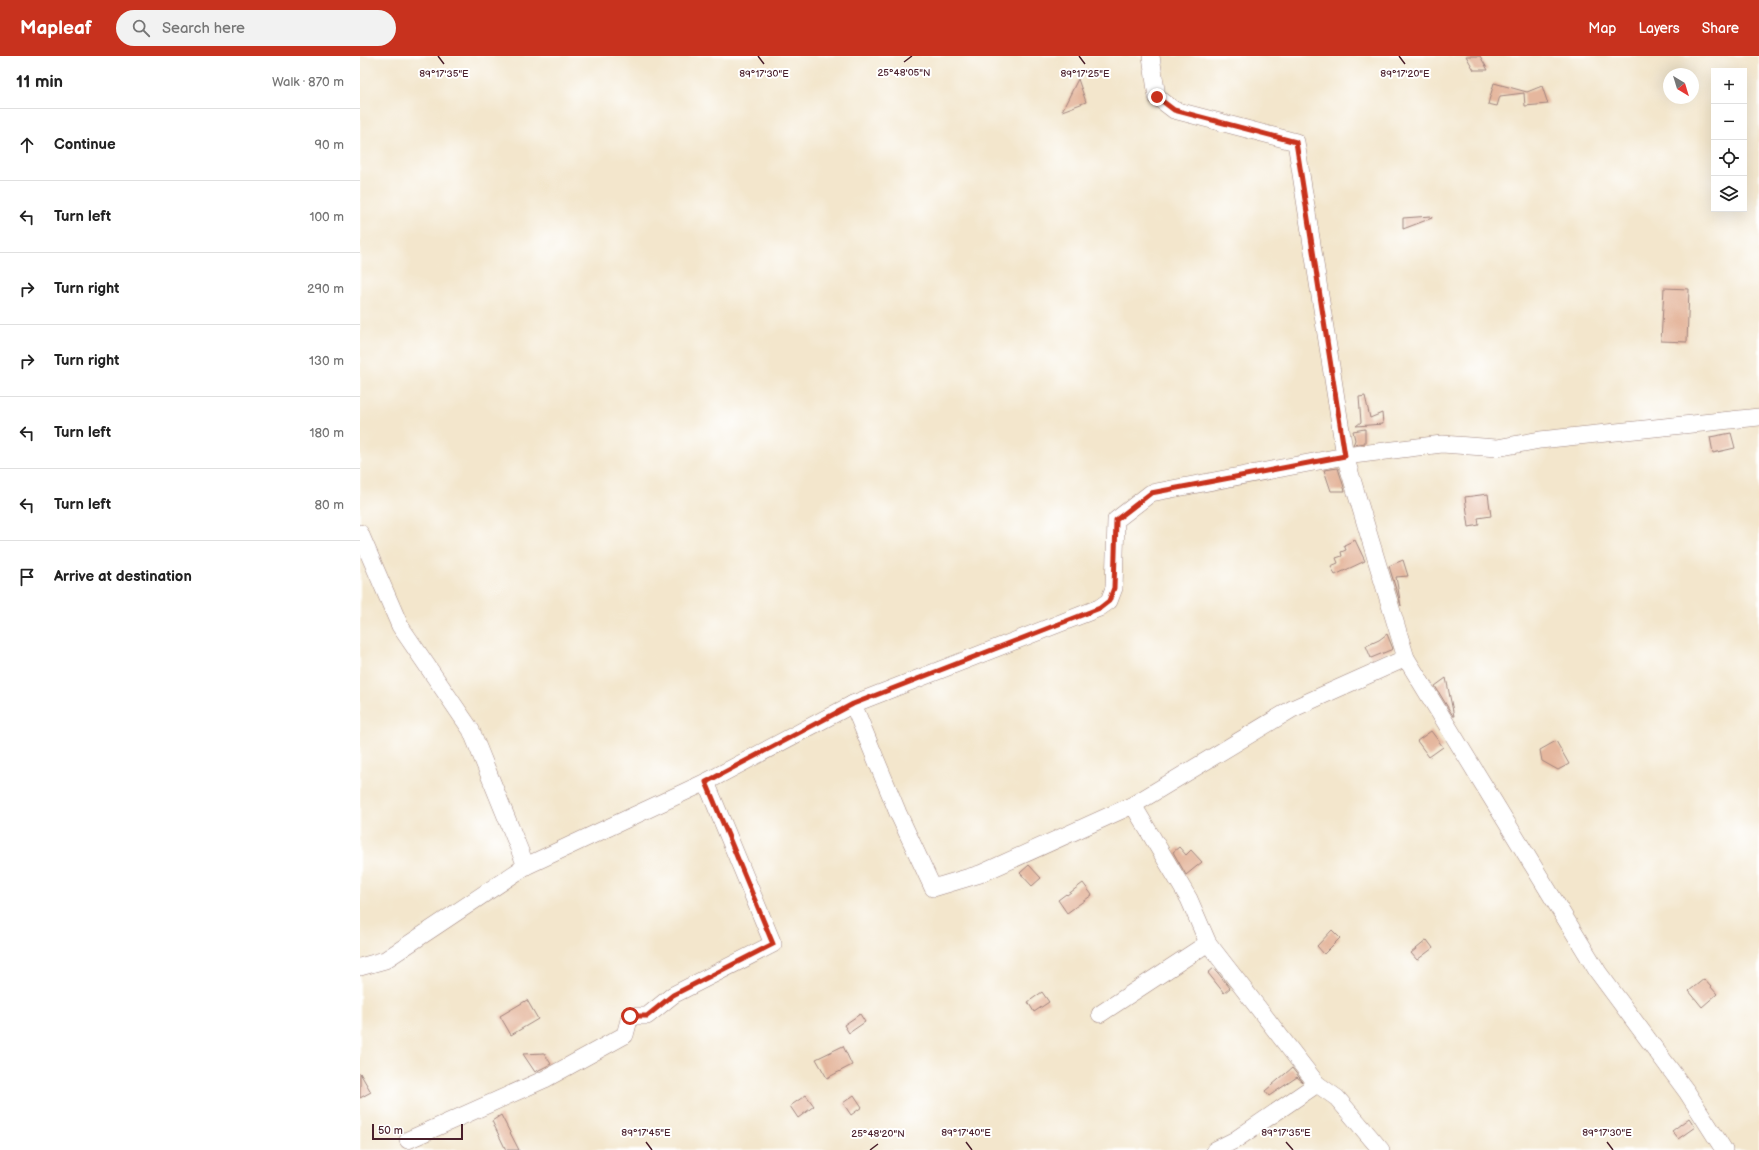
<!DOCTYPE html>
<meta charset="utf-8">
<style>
body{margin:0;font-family:"Balsamiq Sans",sans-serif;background:#f2f2f2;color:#222}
.controls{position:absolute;right:12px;top:12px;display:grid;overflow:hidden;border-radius:0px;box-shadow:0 4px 16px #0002}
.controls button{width:36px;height:36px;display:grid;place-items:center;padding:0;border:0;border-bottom:1px solid #e0e0e0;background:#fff;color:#222;font:20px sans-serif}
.compass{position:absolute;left:1303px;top:12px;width:36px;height:36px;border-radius:50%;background:#fff;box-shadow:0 4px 16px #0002;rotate:142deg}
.scale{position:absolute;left:12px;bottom:10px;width:91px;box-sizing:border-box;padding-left:4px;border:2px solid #4a1f2b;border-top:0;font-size:11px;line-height:14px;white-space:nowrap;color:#4a1f2b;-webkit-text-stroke:3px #fff;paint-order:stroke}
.stop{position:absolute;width:12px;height:12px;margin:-9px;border:3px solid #c8321e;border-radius:50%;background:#fff}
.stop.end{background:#c8321e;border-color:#fff;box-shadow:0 1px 4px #0008}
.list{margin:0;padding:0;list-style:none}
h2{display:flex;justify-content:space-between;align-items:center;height:52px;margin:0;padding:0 16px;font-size:17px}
h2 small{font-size:13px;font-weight:400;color:#767676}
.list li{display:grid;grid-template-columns:26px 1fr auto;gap:12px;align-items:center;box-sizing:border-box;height:72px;padding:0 16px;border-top:1px solid #e0e0e0}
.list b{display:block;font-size:15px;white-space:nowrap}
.list em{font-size:13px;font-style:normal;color:#767676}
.icon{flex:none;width:22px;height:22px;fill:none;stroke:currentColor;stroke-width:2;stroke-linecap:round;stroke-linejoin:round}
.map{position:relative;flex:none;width:1399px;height:1094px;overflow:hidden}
header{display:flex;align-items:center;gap:24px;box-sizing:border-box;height:56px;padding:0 20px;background:#c8321e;color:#fff}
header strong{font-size:19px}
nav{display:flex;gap:22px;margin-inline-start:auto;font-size:14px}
.search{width:280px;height:36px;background:#f2f2f2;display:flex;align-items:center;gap:10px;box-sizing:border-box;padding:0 14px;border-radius:22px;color:#767676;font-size:15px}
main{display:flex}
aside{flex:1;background:#fff}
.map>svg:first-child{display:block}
.building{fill:#e5b79e}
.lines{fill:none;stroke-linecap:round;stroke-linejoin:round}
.minor-casing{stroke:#9e827c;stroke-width:18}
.minor{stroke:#fff;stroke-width:17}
.route{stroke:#c8321e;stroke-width:5}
.ticks{fill:none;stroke:#4a1f2b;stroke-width:1.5}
.ticks-label{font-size:10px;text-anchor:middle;fill:#4a1f2b;stroke:#fff;stroke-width:4;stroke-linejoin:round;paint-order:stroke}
</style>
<header>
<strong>Mapleaf</strong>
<div class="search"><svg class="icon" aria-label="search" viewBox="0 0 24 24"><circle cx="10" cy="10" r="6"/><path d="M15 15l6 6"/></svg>Search here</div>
<nav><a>Map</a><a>Layers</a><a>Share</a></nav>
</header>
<main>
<aside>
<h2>11 min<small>Walk · 870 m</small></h2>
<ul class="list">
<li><svg class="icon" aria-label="ahead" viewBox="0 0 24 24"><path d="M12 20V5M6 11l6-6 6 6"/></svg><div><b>Continue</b></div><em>90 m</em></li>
<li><svg class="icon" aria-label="left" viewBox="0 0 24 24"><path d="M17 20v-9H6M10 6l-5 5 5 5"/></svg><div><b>Turn left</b></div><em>100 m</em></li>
<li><svg class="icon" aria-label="right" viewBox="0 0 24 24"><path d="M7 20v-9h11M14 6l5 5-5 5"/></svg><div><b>Turn right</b></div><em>290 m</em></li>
<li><svg class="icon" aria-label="right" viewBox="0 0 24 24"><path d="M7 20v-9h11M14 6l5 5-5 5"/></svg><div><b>Turn right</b></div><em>130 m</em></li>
<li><svg class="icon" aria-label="left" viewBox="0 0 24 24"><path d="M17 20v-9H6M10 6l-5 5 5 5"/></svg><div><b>Turn left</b></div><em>180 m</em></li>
<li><svg class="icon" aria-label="left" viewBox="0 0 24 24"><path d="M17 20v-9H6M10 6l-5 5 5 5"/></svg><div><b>Turn left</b></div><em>80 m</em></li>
<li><svg class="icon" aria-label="arrive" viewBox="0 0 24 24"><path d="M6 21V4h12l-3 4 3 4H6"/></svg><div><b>Arrive at destination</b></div></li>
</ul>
</aside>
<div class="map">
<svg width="1399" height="1094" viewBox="0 0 1399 1094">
<rect width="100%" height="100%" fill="#fff"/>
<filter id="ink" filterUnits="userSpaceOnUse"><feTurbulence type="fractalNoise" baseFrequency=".025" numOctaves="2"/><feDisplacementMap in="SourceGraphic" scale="8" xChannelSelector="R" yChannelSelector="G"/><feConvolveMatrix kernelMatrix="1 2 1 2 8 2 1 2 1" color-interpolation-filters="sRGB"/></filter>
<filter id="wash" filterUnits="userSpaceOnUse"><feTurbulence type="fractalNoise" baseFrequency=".012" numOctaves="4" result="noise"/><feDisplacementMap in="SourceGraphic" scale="16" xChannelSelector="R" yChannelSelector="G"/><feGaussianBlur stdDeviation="0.9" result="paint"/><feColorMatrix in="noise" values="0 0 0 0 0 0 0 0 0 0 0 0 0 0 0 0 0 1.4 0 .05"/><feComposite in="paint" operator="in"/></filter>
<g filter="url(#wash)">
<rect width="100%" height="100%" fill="#f3e6cc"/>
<g id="blocks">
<!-- building -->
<g class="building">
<polygon points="1106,0 1120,0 1128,14 1114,14"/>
<polygon points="718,23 726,46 702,55"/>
<polygon points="1134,27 1167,36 1182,30 1188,48 1165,50 1164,37 1140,40 1137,50 1128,48"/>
<polygon points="1071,160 1072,162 1043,173 1043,162"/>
<polygon points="1304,232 1329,233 1327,286 1301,285"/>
<polygon points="1005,340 1010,362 1022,357 1023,368 996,370 1001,366 999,341"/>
<polygon points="1005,373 1005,387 993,389 995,384 993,375"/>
<polygon points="1371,377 1375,392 1353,397 1350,381"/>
<polygon points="978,412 985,435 971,435 964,414"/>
<polygon points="1128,438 1131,460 1118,462 1119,469 1109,471 1105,441"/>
<polygon points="995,484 1005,505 975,519 971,510 978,507 976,502 982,500 981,496 986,494 984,489"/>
<polygon points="1043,504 1048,520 1036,521 1041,550 1029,510"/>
<polygon points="1027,578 1033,593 1011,602 1006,590 1019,584"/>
<polygon points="1086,622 1094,660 1093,660 1075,630"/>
<polygon points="1071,675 1083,691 1069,701 1057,685"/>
<polygon points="1196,685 1209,708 1198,714 1182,705 1180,694"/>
<polygon points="819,791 826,799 831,794 842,806 826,819 813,796"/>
<polygon points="669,809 681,822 672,830 660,817"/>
<polygon points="723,827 732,839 707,857 698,844 706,838 707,839"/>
<polygon points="972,874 980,882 964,898 957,890"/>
<polygon points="1067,884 1073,892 1057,904 1051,897"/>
<polygon points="854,912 870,932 864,937 848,917"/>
<polygon points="1344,923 1357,938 1342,951 1329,935"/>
<polygon points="682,936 689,946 674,956 668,946"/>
<polygon points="167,944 178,963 151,979 140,960"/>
<polygon points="500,958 505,966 489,977 484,969"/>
<polygon points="483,990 492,1009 467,1022 456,1003"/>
<polygon points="184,997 191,1008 175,1016 163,998"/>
<polygon points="932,1012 943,1026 937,1021 909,1040 905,1035"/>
<polygon points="0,1017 11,1036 0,1042"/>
<polygon points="446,1039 454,1050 438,1062 430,1050"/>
<polygon points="494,1039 502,1051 491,1059 483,1047"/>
<polygon points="141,1059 159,1094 146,1094 132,1065"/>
<polygon points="1329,1062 1335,1071 1318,1083 1312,1075"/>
</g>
</g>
</g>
<g filter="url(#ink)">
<use href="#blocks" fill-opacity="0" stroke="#9e827c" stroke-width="1"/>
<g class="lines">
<defs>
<g id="minor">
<polyline points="791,0 797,41 814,54 936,86 985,400 1046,602 1238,916 1327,1036 1364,1094"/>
<polyline points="0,477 40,570 111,674 166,810"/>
<polyline points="493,648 739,552 749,545 754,532 756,464 791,437 985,400 1082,388 1137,392 1180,384 1399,361"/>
<polyline points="773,749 932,653 1046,602"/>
<polyline points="0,911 25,904 166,810 346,726 493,648 538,757 573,832 620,818 773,749 829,843 848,887 957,1028 977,1042 1021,1094"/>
<polyline points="740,958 848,887"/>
<polyline points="48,1084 185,1023 265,979 270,960 287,960 313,939 413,888 346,726"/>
<polyline points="855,1094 875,1084 957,1028"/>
</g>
</defs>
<!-- minor casing -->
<use href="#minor" class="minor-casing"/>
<!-- minor -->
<use href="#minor" class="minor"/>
</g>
</g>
<g class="lines" filter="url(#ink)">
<!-- route -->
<polyline class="route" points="270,960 287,960 313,939 413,888 346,726 493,648 740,552 749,545 754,532 756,464 791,437 985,400 936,86 814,54 797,41"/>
</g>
<!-- ticks -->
<path class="ticks" d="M78,0L84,8M398,0L404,8M719,0L725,8M1039,0L1045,8M544,6L552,0M286,1086L292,1094M606,1086L612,1094M926,1086L933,1094M1247,1086L1253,1094M510,1094L518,1088"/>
<g class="ticks-label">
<text x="544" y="20">25°48'05"N</text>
<text x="84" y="21">89°17'35"E</text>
<text x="404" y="21">89°17'30"E</text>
<text x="725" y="21">89°17'25"E</text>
<text x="1045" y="21">89°17'20"E</text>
<text x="286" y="1080">89°17'45"E</text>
<text x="606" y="1080">89°17'40"E</text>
<text x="926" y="1080">89°17'35"E</text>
<text x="1247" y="1080">89°17'30"E</text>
<text x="518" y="1081">25°48'20"N</text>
</g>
</svg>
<div class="controls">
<button>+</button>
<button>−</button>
<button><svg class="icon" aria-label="locate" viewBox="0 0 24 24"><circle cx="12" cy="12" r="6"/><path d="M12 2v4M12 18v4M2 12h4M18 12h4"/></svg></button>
<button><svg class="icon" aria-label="layers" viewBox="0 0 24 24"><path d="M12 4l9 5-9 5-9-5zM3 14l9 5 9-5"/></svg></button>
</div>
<svg class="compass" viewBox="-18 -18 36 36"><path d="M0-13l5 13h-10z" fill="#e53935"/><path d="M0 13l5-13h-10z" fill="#767676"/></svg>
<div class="scale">50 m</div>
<div class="stop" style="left:270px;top:960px"></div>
<div class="stop end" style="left:797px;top:41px"></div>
</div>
</main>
